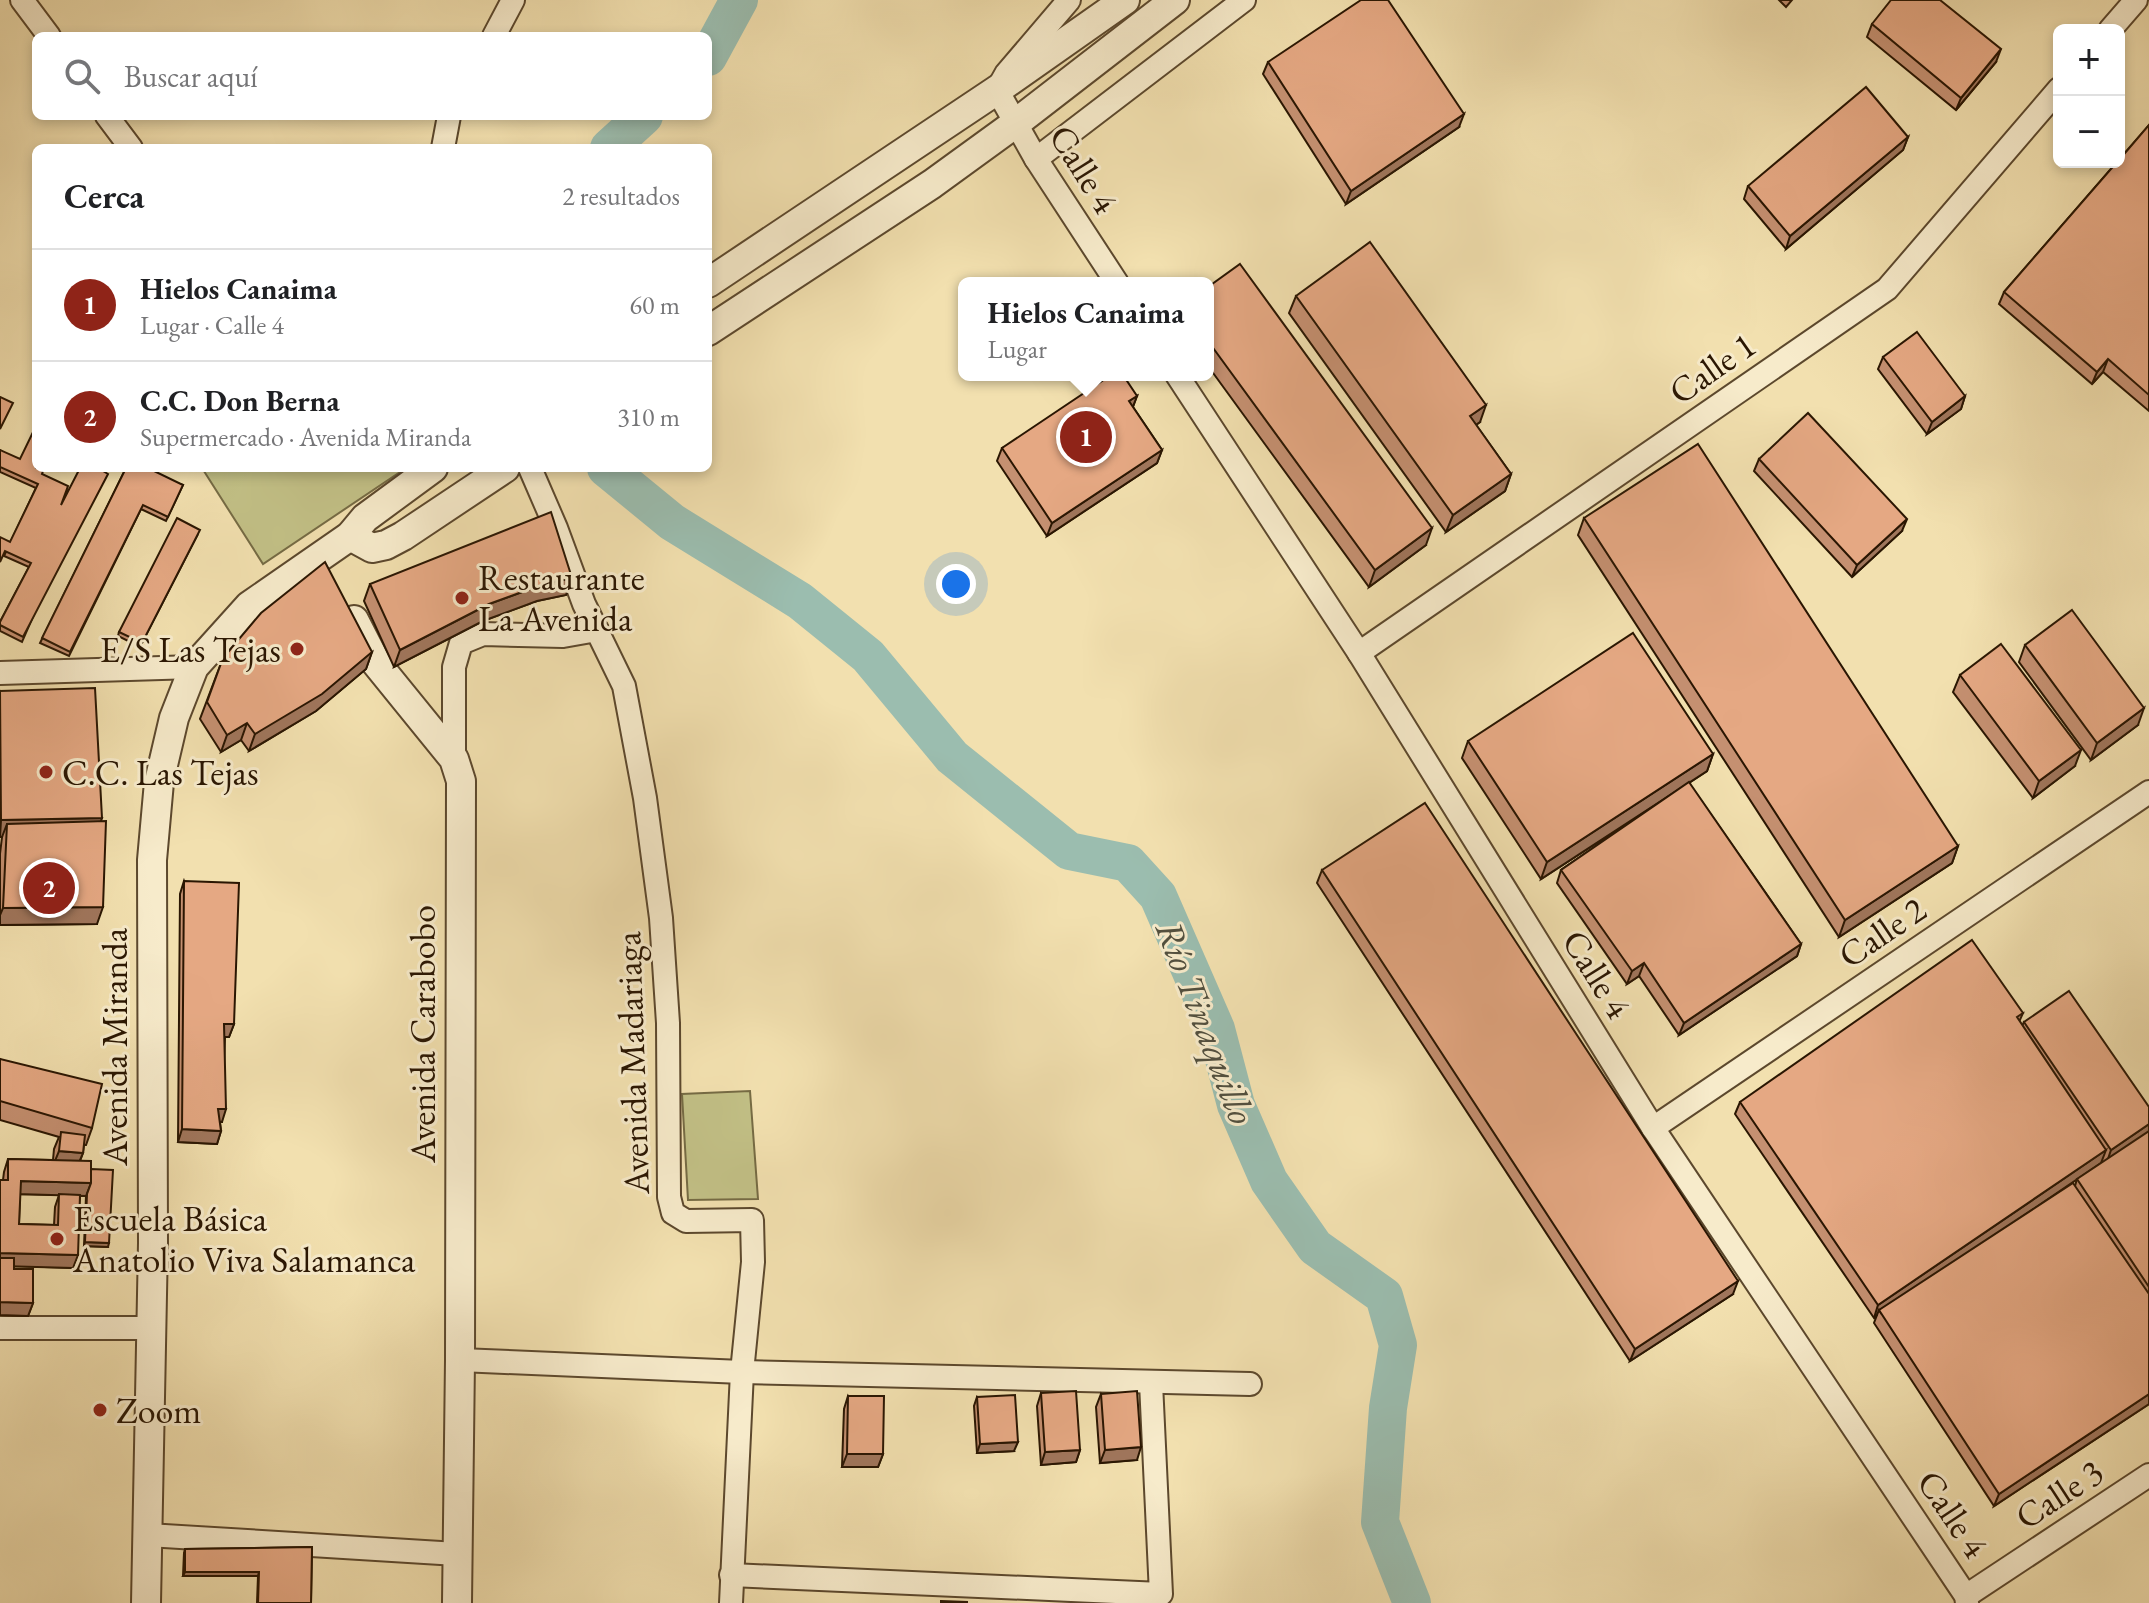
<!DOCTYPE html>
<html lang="es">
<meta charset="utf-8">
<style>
body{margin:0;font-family:"EB Garamond",serif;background:#f6f6f6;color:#202124}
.controls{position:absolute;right:24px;top:24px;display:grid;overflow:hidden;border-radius:12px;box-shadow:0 4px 12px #0003}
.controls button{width:72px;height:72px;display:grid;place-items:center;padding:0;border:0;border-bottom:2px solid #e0e0e0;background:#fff;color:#202124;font:40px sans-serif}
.you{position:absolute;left:956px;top:584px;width:28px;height:28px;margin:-20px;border:6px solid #fff;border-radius:50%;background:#1a73e8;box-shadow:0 0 0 12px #1a73e833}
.badge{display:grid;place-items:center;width:52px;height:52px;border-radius:50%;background:#8f2418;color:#fff;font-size:26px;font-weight:700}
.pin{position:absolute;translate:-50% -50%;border:4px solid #fff;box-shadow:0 2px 8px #0006}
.popup{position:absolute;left:958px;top:277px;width:256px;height:104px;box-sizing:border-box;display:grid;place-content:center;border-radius:12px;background:#fff;filter:drop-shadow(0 2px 6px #0005);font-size:26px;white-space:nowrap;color:#757577}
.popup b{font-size:30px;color:#202124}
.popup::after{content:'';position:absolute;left:50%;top:100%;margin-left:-16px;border:16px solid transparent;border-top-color:#fff}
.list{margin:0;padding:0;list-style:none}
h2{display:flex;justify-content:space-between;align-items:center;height:104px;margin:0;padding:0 32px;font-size:34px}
h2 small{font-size:26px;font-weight:400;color:#757577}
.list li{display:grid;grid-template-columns:52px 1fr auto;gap:24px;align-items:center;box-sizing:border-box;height:112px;padding:0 32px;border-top:2px solid #e0e0e0}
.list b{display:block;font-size:30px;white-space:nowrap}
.list p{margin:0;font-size:26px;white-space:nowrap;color:#757577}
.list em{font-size:26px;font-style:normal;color:#757577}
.icon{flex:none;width:44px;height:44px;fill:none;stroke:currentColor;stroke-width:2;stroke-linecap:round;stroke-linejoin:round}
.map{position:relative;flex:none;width:2149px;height:1603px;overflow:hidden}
.search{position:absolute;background:#fff;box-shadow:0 4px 12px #0003;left:32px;top:32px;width:680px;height:88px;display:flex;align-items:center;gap:20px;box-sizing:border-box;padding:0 28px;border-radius:12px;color:#757577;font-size:30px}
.panel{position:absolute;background:#fff;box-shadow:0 4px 12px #0003;left:32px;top:144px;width:680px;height:328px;border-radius:12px}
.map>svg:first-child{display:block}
.green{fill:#c2c086;stroke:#766b44;stroke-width:2}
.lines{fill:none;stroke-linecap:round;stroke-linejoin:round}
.river{stroke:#9bbdaf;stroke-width:38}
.minor-casing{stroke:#5c482d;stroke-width:26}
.tertiary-casing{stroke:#5c482d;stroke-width:32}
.minor{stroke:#f7ebcb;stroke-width:22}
.tertiary{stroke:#f7ebcb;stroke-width:28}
.wall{fill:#c59071;stroke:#2a1602;stroke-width:2;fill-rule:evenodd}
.shaded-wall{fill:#a0765c;stroke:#2a1602;stroke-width:2}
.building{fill:#e5a883;stroke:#2a1602;stroke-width:2}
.poi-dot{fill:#8f2418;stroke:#f7ebcb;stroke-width:3}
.labels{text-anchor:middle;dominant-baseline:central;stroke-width:6;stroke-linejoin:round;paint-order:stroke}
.street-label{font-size:36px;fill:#2a1602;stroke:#f7ebcb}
.poi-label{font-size:36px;fill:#2a1602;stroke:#f7ebcb;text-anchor:start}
.water-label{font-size:38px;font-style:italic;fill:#52503f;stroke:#f7ebcb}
</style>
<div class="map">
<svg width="2149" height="1603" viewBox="0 0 2149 1603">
<rect width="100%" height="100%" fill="#f2e0af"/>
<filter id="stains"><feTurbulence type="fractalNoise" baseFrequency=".0025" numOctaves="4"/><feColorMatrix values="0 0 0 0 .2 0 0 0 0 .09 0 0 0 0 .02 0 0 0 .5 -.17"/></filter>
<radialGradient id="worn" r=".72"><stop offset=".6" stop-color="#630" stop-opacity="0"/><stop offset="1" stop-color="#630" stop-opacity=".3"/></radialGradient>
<!-- green -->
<g class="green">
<polygon points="202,468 406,468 263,564"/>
<polygon points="750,1091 758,1199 688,1200 682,1094"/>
</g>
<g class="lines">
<!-- river -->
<g class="river">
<polyline points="708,57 739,0"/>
<polyline points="609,148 644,116"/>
<polyline points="606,468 672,522 800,601 868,656 952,757 1069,851 1128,863 1158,896 1216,1029 1236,1105 1269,1181 1315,1247 1384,1296 1398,1345 1388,1408 1380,1522 1412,1603"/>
</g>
<defs>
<g id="minor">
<polyline points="22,0 49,36"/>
<polyline points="1069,0 1006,74 997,90 1036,159 1117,283"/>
<polyline points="2110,30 2136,0"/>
<polyline points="494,36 513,0"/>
<polyline points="107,116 131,148"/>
<polyline points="443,148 449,116"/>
<polyline points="1036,159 1244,0"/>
<polyline points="1177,375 1359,653 1653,1128 1966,1596 1967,1603"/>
<polyline points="530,468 556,528 584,604 624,686 645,798 661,918 668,1023 669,1197 673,1213 686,1221 752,1220 753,1262 742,1372 731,1603"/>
<polyline points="1359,653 1887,289 2059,89"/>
<polyline points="0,673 194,667"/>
<polyline points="454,759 454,667 461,643 483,634 563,636 597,630"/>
<polyline points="1653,1128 2149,792"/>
<polyline points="0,1328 150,1328"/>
<polyline points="460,1360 742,1372 1250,1384"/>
<polyline points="148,1535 457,1554"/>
<polyline points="731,1575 1161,1594 1151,1383"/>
<polyline points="1966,1596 2149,1475"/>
</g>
<g id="tertiary">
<polyline points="708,283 997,90 1125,0"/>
<polyline points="708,331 932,184 1016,123 1175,0"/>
<polyline points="350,536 372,548 386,545 403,536 505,468"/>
<polyline points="354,620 376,663 454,759 461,781 460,1360 457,1603"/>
<polyline points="146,1603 153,1243 152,860 159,782 174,718 194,667 249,606 350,536 365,518 433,468"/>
</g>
</defs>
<!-- minor casing -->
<use href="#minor" class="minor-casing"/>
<!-- tertiary casing -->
<use href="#tertiary" class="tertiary-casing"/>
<!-- minor -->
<use href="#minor" class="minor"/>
<!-- tertiary -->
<use href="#tertiary" class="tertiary"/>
</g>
<!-- wall -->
<g class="wall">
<polygon points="1779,0 1792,0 1786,7"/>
<polygon points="1872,24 1996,62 1956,110 1867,37"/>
<polygon points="1268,62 1459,127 1346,204 1263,74"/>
<polygon points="2149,125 2149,411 2103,372 2092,384 1999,304 2004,292"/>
<polygon points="1908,137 1903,150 1786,249 1744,199 1748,186"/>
<polygon points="1208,287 1426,545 1369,587 1208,366"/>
<polygon points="1296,296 1480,422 1476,425 1511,474 1505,491 1446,532 1289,313"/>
<polygon points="1883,357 1965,396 1961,409 1927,434 1878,369"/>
<polygon points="1137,396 1133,407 1162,450 1157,463 1047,536 997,461 1002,448"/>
<polygon points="0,450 42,474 61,504 98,468 22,642 0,631 0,622 29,567 4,556 36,488 0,472"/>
<polygon points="1759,459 1902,531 1852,577 1754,471"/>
<polygon points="126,468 183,485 166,521 141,509 69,656 40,643"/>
<polygon points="1584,518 1958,846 1952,863 1839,937 1578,535"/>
<polygon points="198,534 140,647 118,636 119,632"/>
<polygon points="572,578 566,595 537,601 483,621 394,667 364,601 370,584"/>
<polygon points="2025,645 2138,725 2091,760 2019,662"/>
<polygon points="372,652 366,669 316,711 249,751 241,740 221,752 200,719 223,658"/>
<polygon points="1960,675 2075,766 2033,798 1953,692"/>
<polygon points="0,691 102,818 100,821 97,924 0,925 0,854 2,837 0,837"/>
<polygon points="1468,741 1713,754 1707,771 1689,783 1801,944 1797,956 1679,1035 1639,976 1627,984 1557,883 1561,870 1660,802 1541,879 1462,758"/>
<polygon points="1322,870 1733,1294 1630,1361 1317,883"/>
<polygon points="184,881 234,1024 229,1037 225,1037 222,1122 220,1122 221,1131 217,1144 178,1142 180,894"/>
<path d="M2023,1013L2019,1022L2022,1026L2024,1022L2149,1107V1404L1994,1506L1874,1323L1877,1315L1874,1318L1735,1114L1740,1102ZM2077,1179L2075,1186L2033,1209Z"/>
<path d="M0,1059L92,1128L86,1145H84L83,1153L80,1161L91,1169L108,1247L84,1246L86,1196H80L73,1268L14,1266V1269L33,1303L28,1316L0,1315V1180H3L4,1172L8,1159L53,1160L54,1149L59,1137L0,1120ZM20,1194L59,1195L55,1207L54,1225L19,1224Z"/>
<polygon points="1041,1393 1080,1450 1076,1462 1041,1465 1037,1406"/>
<polygon points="1101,1394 1137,1460 1100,1463 1096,1407"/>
<polygon points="848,1396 883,1454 878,1467 842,1467 844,1409"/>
<polygon points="977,1397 1014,1451 977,1453 974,1406"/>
<polygon points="312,1547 311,1603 257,1603 258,1576 183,1576 184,1553 185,1549"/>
</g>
<!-- shaded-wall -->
<g class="shaded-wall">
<polygon points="2001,49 1996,62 1956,110 1961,98"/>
<polygon points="1464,114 1459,127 1346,204 1351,191"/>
<polygon points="1908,137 1903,150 1786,249 1790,236"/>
<polygon points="2108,359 2103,372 2092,384 2097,372"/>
<polygon points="1137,396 1132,409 1129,401"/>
<polygon points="1965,396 1961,409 1927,434 1932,422"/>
<polygon points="1486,405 1480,422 1464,433 1470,416"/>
<polygon points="1162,450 1157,463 1047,536 1052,523"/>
<polygon points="1511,474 1505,491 1446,532 1453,515"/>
<polygon points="1907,519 1902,531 1852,577 1857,565"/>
<polygon points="1432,528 1426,545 1369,587 1375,570"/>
<polygon points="572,578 566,595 537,601 483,621 394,667 400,650 489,604 544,584"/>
<polygon points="372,652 366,669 316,711 249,751 255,734"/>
<polygon points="2144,708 2138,725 2091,760 2097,743"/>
<polygon points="247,723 241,740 221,752 227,735"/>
<polygon points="2081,750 2075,766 2033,798 2039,781"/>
<polygon points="1713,754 1707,771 1541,879 1547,862"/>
<polygon points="102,818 96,835 7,824 2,837 0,837 1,820"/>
<polygon points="1958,846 1952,863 1839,937 1845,920"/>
<polygon points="103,907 97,924 0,925 0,915 3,908"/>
<polygon points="1801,944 1797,956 1679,1035 1684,1023"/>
<polygon points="1644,963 1639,976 1627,984 1632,971"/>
<polygon points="224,1024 234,1024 229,1037 220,1037"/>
<polygon points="218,1109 226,1109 222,1122 214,1121"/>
<polygon points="2149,1124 2149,1134 2107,1162 2111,1150"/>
<polygon points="182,1129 221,1131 217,1144 178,1142"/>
<polygon points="2106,1150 2101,1163 1881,1313 1879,1310 1877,1315 1874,1318 1878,1305"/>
<polygon points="59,1151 83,1153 76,1170 52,1168"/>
<polygon points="21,1181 91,1183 86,1196 16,1194"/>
<polygon points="85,1242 109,1243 108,1247 84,1246"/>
<polygon points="0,1253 78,1255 73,1268 0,1266"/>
<polygon points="1738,1281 1733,1294 1630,1361 1635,1349"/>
<polygon points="0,1302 33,1303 28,1316 0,1315"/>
<polygon points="2149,1394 2149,1404 1994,1506 1999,1494"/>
<polygon points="1018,1442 1014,1451 977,1453 980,1444"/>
<polygon points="1141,1447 1137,1460 1100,1463 1105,1450"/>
<polygon points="1080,1450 1076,1462 1041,1465 1045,1452"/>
<polygon points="847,1454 883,1454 878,1467 842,1467"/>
<polygon points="185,1572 259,1572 258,1576 183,1576"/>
</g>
<!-- building -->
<g class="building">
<polygon points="1361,0 1388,0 1464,114 1351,191 1268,62"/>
<polygon points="1891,0 1940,0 2001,49 1961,98 1872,24"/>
<polygon points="1866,87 1908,137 1790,236 1748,186"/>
<polygon points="2149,125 2149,395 2108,359 2097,372 2004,292 2117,162 2119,162 2119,160"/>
<polygon points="1370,242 1486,405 1470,416 1511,474 1453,515 1296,296"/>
<polygon points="1240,264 1432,528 1375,570 1208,341 1208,287"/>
<polygon points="1917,332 1965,396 1932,422 1883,357"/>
<polygon points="1111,375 1123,375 1137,396 1129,401 1162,450 1052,523 1002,448"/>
<polygon points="0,397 13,403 0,429"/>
<polygon points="1808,413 1907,519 1857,565 1759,459"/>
<polygon points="36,426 36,468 44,468 42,474 68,486 61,505 80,468 98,468 108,474 23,637 0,625 0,622 31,563 5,551 0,562 0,537 10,542 38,484 0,467 0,450 20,459"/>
<polygon points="1698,444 1958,846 1845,920 1584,518"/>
<polygon points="126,468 148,468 183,485 168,517 143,505 70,652 42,638"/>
<polygon points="551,512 572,578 544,584 489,604 400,650 370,584"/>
<polygon points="177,518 200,530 142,643 119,632"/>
<polygon points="325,562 372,652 322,694 255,734 247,723 227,735 207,702 223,658 261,613"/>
<polygon points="2072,610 2144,708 2097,743 2025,645"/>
<polygon points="1633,633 1713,754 1547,862 1468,741"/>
<polygon points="2001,644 2081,750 2039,781 1960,675"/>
<polygon points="95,688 102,818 1,820 0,691"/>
<polygon points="1689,782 1801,944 1684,1023 1644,963 1632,971 1561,870"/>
<polygon points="1425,803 1738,1281 1635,1349 1322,870"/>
<polygon points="106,821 103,907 3,908 7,824"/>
<polygon points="184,881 239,883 234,1024 224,1024 226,1109 218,1109 221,1131 182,1129"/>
<polygon points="1972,940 2023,1013 2017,1017 2106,1150 1878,1305 1740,1102"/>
<polygon points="2069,991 2149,1107 2149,1124 2111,1150 2024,1022"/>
<polygon points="0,1059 102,1084 92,1128 0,1101"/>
<polygon points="2149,1131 2149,1287 2077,1179"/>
<polygon points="61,1132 85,1135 83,1153 59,1151"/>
<polygon points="8,1159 91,1161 91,1183 21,1181 19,1224 58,1225 59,1194 80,1195 78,1255 0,1253 0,1180 8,1180"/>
<polygon points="91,1169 113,1170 109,1243 85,1242 87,1194 91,1183"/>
<polygon points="2073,1183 2149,1294 2149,1394 1999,1494 1879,1310"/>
<polygon points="0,1258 14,1258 14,1269 33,1269 33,1303 0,1302"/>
<polygon points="1076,1391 1080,1450 1045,1452 1041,1393"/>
<polygon points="1137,1391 1141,1447 1105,1450 1101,1394"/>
<polygon points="1015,1395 1018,1442 980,1444 977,1397"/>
<polygon points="848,1396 884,1396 883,1454 847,1454"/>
<polygon points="312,1547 311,1603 258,1603 259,1572 185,1572 185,1549"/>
<polygon points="941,1601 967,1602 967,1603 941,1603"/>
</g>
<!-- markers -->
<g class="poi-dot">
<circle cx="462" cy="598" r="8"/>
<circle cx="297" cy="649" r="8"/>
<circle cx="46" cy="772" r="8"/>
<circle cx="57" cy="1239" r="8"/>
<circle cx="100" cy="1410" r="8"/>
</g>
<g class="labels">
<!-- street labels -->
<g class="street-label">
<text transform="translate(1084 169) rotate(58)">Calle 4</text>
<text transform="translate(1712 368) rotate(-35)">Calle 1</text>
<text transform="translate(1882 932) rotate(-34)">Calle 2</text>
<text transform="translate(1597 974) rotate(58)">Calle 4</text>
<text transform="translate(422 1034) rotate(-90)">Avenida Carabobo</text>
<text transform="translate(114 1047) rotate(-90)">Avenida Miranda</text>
<text transform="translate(632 1063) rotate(-92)">Avenida Madariaga</text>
<text transform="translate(2059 1494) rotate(-33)">Calle 3</text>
<text transform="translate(1953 1514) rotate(56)">Calle 4</text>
</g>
<!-- poi labels -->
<g class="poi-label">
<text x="478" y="577">Restaurante<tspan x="478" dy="41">La Avenida</tspan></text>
<text x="281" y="649" text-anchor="end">E/S Las Tejas</text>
<text x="62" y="772">C.C. Las Tejas</text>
<text x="73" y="1218">Escuela Básica<tspan x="73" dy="41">Anatolio Viva Salamanca</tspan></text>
<text x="116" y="1410">Zoom</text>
</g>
<!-- water labels -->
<g class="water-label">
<text transform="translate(1206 1022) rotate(69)">Río Tinaquillo</text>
</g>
</g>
<rect width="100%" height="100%" filter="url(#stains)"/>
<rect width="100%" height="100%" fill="url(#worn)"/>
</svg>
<div class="controls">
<button>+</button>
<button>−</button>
</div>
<div class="you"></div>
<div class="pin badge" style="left:1086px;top:437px">1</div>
<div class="popup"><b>Hielos Canaima</b>Lugar</div>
<div class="pin badge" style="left:49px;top:888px">2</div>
<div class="search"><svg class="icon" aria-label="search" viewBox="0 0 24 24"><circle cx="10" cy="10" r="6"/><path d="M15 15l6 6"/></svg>Buscar aquí</div>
<section class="panel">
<h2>Cerca<small>2 resultados</small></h2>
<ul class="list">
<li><span class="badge">1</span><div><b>Hielos Canaima</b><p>Lugar · Calle 4</p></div><em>60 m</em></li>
<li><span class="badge">2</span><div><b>C.C. Don Berna</b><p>Supermercado · Avenida Miranda</p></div><em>310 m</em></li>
</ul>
</section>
</div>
